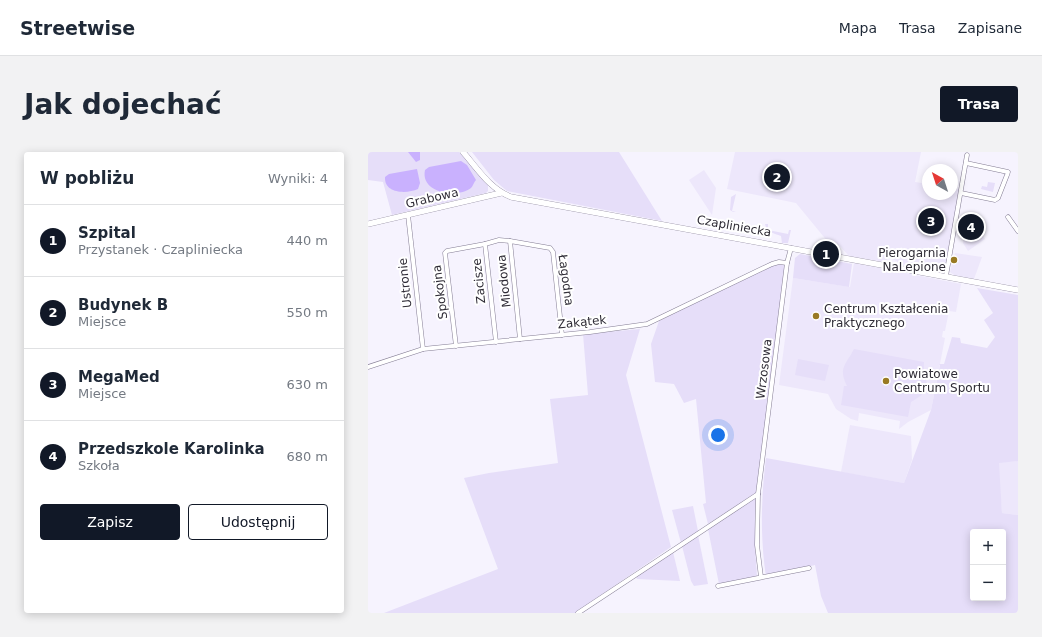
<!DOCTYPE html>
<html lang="pl">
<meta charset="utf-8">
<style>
body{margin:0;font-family:"DejaVu Sans",sans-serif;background:#f2f2f3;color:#1f2937}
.controls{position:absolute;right:12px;bottom:12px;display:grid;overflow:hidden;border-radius:4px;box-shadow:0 2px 10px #0003}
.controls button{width:36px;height:36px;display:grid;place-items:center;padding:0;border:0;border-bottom:1px solid #e0e1e3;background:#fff;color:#1f2937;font:20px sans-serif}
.compass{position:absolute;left:554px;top:12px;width:36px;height:36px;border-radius:50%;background:#fff;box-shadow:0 2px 10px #0003;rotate:321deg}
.you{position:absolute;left:350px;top:283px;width:14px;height:14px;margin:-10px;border:3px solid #fff;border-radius:50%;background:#1a73e8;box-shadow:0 0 0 6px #1a73e833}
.badge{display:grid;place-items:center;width:26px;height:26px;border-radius:50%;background:#111827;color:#fff;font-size:13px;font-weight:700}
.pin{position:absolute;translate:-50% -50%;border:2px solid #fff;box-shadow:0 1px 4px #0006}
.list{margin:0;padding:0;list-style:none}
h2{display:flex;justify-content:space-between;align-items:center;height:52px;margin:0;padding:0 16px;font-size:17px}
h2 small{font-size:13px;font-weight:400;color:#747a83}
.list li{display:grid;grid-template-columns:26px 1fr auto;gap:12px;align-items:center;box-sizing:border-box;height:72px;padding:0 16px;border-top:1px solid #e0e1e3}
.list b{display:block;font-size:15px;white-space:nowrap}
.list p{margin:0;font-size:13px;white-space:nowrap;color:#747a83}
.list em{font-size:13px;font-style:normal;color:#747a83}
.actions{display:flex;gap:8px;padding:12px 16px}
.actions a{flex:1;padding:9px 0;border:1px solid #111827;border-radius:4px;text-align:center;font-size:14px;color:#111827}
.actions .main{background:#111827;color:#fff}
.map{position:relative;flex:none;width:650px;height:461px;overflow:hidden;border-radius:4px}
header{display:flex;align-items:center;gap:24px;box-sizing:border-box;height:56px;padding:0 20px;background:#fff;border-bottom:1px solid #e0e1e3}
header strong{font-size:19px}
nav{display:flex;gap:22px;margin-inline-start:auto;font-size:14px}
.intro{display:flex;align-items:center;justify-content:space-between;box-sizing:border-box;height:96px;padding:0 24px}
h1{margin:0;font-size:28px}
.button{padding:10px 18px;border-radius:4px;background:#111827;color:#fff;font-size:14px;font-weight:700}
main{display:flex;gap:24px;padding:0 24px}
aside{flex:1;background:#fff;border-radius:4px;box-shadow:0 2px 10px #0003}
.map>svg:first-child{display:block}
.built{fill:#ede7fb}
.green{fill:#e6def9;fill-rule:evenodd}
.water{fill:#c9b1fe}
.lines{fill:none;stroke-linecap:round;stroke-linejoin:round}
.street-casing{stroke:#847d94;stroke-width:5}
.secondary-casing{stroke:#847d94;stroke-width:6}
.street{stroke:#fff;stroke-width:4}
.secondary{stroke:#fff;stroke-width:5.5}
.poi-dot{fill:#997a23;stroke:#fff;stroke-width:1.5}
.labels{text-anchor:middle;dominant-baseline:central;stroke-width:4;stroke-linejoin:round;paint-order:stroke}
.street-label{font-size:12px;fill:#2f2c36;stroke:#fff}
.poi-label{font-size:12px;fill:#2f2c36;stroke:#fff;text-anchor:start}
</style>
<header>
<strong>Streetwise</strong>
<nav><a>Mapa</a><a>Trasa</a><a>Zapisane</a></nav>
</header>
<div class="intro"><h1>Jak dojechać</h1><a class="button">Trasa</a></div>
<main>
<aside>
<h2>W pobliżu<small>Wyniki: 4</small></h2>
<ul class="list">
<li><span class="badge">1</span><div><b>Szpital</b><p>Przystanek · Czapliniecka</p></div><em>440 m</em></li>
<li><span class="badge">2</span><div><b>Budynek B</b><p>Miejsce</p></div><em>550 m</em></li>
<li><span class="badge">3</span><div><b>MegaMed</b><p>Miejsce</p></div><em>630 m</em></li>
<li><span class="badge">4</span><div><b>Przedszkole Karolinka</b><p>Szkoła</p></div><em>680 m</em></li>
</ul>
<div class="actions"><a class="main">Zapisz</a><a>Udostępnij</a></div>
</aside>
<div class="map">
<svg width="650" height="461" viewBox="0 0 650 461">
<rect width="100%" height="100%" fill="#f6f3fe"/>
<!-- built -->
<g class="built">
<polygon points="367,0 553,0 547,30 560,32 560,42 584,42 584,36 592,38 586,79 577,118 571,121 537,115 530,112 529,109 521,106 516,110 481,104 471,93 460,90 428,51 359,37"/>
<polygon points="336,18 348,36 344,63 321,28"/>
<polygon points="600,62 617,87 600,99 595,91"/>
<polygon points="587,101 614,105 606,127 586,123 582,120"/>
<polygon points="486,111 593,132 588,160 581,159 577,179 575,179 574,185 577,186 563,258 540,270 531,277 532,269 491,261 490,269 483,267 468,257 460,242 411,233 425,126 482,135"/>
<polygon points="482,273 543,284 544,308 536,331 473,320"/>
<polygon points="650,309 650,363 634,361 630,310"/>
</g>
<!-- green -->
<g class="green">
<polygon points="0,0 91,0 120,33 120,39 118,41 24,63 15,30 0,28"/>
<polygon points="104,0 251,0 294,69 139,39 126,28"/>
<polygon points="620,30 627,31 625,40 613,37 614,34 619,35"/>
<polygon points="368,42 364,59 368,60 365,60 362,58 363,45"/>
<path d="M397,72H400V78L420,82L421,78H423L420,91H414L413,84C406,81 399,81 397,72Z"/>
<polygon points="432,102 484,112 481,135 425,126 427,106"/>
<polygon points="411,112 417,113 388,341 340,372 335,352 338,351 328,247 316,251 306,232 287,230 283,192 291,169 404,113"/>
<path d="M609,136L650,143V309L631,311L634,361L650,363V461H460L453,444L447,413L398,425C392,384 393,346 398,306L536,331L563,258L572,213L571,212H576L584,185L592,186L593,191L619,196L627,185L616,168L625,161ZM605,380H635V446H605Z"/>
<polygon points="272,177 258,223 303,395 207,461 16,461 130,417 96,326 121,321 190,311 182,247 220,243 215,182"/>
<path d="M486,197L556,210C554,231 570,235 543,250L540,265L473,253L476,234H479C470,215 478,213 486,197Z"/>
<polygon points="430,207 461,213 457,229 427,223"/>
<polygon points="388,345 387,393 389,425 351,432 340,377"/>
<polygon points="325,354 330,379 313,391 304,358"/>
<polygon points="330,383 340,432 326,434 323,429 314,394"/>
<polygon points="305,400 312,429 269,427 267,423"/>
</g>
<!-- water -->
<g class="water">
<polygon points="40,0 52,0 52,8 48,10"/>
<path d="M93,9L99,13L108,28C106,30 105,34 103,36C89,47 52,41 57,18L61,15Z"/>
<path d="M49,17L52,31L50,37C39,42 16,42 17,25L21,22Z"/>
</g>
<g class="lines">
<defs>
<g id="street">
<polyline points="593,41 627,48 630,46 639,23 640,20 598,11"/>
<polyline points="40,63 55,197"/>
<polyline points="640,65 650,79"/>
<polyline points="578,124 599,3"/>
<polyline points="152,187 142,89 182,96 185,100 194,183"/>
<polyline points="128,190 117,92 131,88 142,89"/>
<polyline points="88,194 77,101 79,99 117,92"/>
<polyline points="0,215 55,197 222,180 279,172 404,112 411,110 419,111"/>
<polyline points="393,425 389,393 390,342 419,111 423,96"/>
<polyline points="350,434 441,416"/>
<polyline points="210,461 390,342"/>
</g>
<g id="secondary">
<path d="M95,0C109,16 122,37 143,45L650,138"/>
<polyline points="0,72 133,41"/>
</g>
</defs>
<!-- street casing -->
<use href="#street" class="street-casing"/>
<!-- secondary casing -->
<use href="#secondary" class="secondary-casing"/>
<!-- street -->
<use href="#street" class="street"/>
<!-- secondary -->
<use href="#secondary" class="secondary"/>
</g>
<!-- markers -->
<g class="poi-dot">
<circle cx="586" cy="108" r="4"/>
<circle cx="448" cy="164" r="4"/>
<circle cx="518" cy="229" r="4"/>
</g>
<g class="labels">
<!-- street labels -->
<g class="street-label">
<text transform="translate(64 46) rotate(-13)">Grabowa</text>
<text transform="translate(366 74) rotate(10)">Czapliniecka</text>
<text transform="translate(198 128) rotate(82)">Łagodna</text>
<text transform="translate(111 129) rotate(-96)">Zacisze</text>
<text transform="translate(136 129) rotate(-96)">Miodowa</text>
<text transform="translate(37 131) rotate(-96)">Ustronie</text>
<text transform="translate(72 140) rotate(-97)">Spokojna</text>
<text transform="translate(214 170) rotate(-6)">Zakątek</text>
<text transform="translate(396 217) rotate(-83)">Wrzosowa</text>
</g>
<!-- poi labels -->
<g class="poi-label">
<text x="578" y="101" text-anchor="end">Pierogarnia<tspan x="578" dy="14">NaLepione</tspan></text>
<text x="456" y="157">Centrum Kształcenia<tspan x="456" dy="14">Praktycznego</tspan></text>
<text x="526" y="222">Powiatowe<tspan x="526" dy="14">Centrum Sportu</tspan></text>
</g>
</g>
</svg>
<div class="controls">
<button>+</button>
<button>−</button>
</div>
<svg class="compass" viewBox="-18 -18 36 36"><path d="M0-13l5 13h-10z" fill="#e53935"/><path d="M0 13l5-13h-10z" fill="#747a83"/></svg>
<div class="you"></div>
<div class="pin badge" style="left:458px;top:102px">1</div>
<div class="pin badge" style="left:409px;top:25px">2</div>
<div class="pin badge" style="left:563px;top:69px">3</div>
<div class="pin badge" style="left:603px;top:75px">4</div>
</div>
</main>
